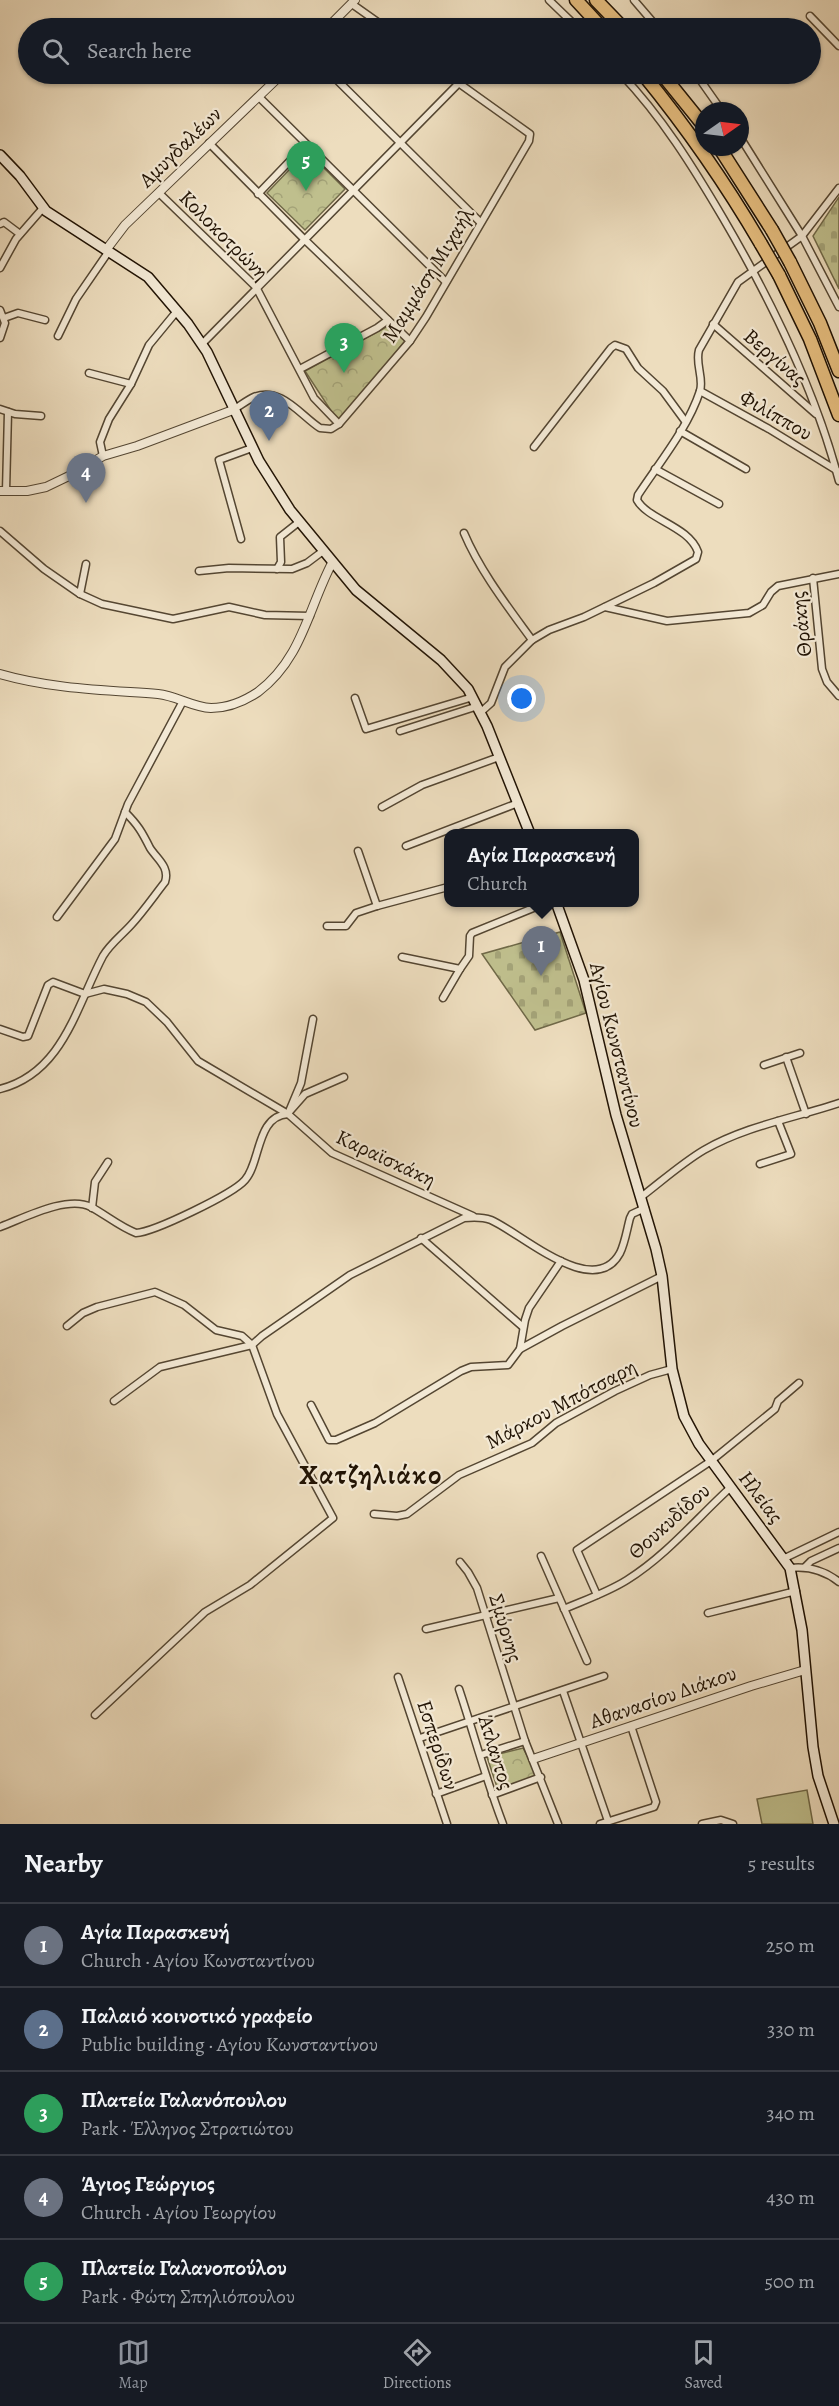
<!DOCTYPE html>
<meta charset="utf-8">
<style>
body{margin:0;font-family:Alegreya,serif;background:#242831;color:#f1f3f6}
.compass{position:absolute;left:695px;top:102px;width:54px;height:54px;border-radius:50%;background:#171b24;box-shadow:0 2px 4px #0004;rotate:76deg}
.you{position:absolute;left:522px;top:699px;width:21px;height:21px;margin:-15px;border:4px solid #fff;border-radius:50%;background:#1a73e8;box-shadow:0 0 0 9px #1a73e833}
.badge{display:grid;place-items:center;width:39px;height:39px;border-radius:50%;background:#8c9099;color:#fff;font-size:20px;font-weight:700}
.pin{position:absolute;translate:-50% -50px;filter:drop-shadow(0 2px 3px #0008)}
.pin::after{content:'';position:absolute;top:32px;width:21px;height:18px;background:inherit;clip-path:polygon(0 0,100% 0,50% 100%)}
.popup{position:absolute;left:444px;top:829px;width:195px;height:78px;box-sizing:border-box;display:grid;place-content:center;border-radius:12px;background:#171b24;filter:drop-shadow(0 2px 4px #0005);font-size:20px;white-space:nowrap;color:#9ea1a6}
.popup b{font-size:22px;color:#f1f3f6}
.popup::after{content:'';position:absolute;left:50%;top:100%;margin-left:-12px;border:12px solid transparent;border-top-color:#171b24}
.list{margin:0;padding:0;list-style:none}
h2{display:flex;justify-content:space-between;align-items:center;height:78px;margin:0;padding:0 24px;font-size:26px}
h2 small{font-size:20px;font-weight:400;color:#9ea1a6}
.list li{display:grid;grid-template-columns:39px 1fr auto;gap:18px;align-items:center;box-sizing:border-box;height:84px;padding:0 24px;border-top:2px solid #363941}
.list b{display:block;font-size:22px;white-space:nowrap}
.list p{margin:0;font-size:20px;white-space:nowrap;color:#9ea1a6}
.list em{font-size:20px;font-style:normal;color:#9ea1a6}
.icon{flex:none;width:33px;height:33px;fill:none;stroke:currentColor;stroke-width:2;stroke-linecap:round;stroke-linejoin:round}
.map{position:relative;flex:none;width:839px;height:1824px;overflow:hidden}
.search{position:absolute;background:#171b24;box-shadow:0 2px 4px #0004;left:18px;right:18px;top:18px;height:66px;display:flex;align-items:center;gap:15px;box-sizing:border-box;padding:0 21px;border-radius:33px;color:#9ea1a6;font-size:22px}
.sheet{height:498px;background:#171b24}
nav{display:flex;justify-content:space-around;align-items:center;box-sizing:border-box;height:84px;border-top:2px solid #363941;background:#171b24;font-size:16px;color:#9ea1a6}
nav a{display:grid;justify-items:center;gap:3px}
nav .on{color:#8c9099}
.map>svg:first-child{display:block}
.grass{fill:#bfbf8d;stroke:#706948;stroke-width:1.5}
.cemetery{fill:url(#cemetery-stones);stroke:#706948;stroke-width:1.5}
.park{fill:url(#park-crowns);stroke:#706948;stroke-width:1.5}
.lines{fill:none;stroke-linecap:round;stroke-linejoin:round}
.minor-casing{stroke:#544632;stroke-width:9}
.tertiary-casing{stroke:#544632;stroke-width:10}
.secondary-casing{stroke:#211304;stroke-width:12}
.motorway-casing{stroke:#211304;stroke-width:15}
.minor{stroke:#f3e9d5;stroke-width:6}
.tertiary{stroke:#f3e9d5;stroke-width:8}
.secondary{stroke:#f3e9d5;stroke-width:9}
.motorway{stroke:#e6be7f;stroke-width:12}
.motorway-bridge-casing{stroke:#211304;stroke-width:15;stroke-linecap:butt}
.motorway-bridge{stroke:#e6be7f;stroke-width:12}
.labels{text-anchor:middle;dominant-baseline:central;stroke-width:4.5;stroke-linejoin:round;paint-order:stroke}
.street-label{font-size:21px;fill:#211304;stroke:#f3e9d5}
.district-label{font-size:27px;font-weight:bold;letter-spacing:1.5px;fill:#211304;stroke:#f3e9d5}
</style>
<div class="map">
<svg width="839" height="1824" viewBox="0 0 839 1824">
<defs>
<pattern id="cemetery-stones" width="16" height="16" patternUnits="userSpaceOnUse" patternTransform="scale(1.5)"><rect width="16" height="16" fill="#bfbf8d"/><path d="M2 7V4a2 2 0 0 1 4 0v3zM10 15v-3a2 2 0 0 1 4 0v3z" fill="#a4a378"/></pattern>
<pattern id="park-crowns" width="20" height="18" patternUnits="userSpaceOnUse" patternTransform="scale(1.5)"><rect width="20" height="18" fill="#bfbf8d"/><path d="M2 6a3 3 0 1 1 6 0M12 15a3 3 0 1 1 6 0" fill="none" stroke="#a4a378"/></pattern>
</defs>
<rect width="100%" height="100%" fill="#edddbe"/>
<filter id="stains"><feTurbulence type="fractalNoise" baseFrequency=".00333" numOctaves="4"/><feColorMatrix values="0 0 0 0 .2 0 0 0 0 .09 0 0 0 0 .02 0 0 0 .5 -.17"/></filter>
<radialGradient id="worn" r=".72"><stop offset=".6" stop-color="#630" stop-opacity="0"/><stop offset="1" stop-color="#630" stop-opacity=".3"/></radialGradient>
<!-- grass -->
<polygon class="grass" points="807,1790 813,1824 762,1824 757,1799"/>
<!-- cemetery -->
<g class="cemetery">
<polygon points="839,197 839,289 813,236"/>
<polygon points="560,932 586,1013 535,1030 482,954"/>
</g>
<!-- park -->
<g class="park">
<polygon points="307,151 345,189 305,230 267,193"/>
<polygon points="388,326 405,341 339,423 305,371"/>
<polygon points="523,1748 538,1776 498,1790 487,1757"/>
</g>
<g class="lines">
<defs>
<g id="minor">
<polyline points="549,0 578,28"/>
<polyline points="634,0 658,28"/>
<polyline points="352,4 386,28"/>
<polyline points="810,16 839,46"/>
<polyline points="331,74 480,222"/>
<path d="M621,74C662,117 693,167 723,218C771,300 815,389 839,481"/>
<polyline points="696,74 722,111"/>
<polyline points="259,97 446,282"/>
<polyline points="740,137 802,236 839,307"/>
<polyline points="209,143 304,239 410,341"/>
<polyline points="159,193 256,287 314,398 339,424"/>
<polyline points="258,194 306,144"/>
<polyline points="0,224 4,222 20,234"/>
<polyline points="0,268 16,239 43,208"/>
<polyline points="0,310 5,323 0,338"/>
<polyline points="4,318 18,313 45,320"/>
<polyline points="713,324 816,414"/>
<polyline points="58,336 76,299 109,251"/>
<polyline points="202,344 459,83"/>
<polyline points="300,369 377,328 388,320"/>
<polyline points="89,373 131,384"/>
<polyline points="700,391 769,429 836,470"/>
<polyline points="0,409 15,414 41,416"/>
<path d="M233,410C240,406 247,400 254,397C281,386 301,416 320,428L331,429L339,424L410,341L426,317L529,141L530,134L446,74"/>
<polyline points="680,431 746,469"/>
<polyline points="534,447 611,348 615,345 626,349 638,368 663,391 685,421"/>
<polyline points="103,456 100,442 109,419 131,384 149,345 177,311"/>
<polyline points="655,469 719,504"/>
<polyline points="6,491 8,412"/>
<polyline points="0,531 44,569 80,594 102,604 173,619 229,607 265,615 310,616"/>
<path d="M464,533C480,571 508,607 532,640"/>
<polyline points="241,539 219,460 252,448"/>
<polyline points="277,569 281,562 280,537 299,522"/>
<polyline points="199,571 229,568 292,569 307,563 323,551"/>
<polyline points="813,578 822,669 827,682 839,696"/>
<polyline points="80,594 86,564"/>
<polyline points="605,607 667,621 749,613 763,605 771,592 778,586 839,574"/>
<polyline points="355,698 366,729 473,697"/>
<path d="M481,712L491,703L505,667L532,640L549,630L584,617L654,583L696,559L698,552C689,526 648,520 637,500L638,495C659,463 688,428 700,391C704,378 695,364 699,350L738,282L802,236L839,188"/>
<polyline points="400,731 478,706"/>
<polyline points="382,807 422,785 499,757"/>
<polyline points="406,846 518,803"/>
<polyline points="358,851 377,906 448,887"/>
<polyline points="57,917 115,839 128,804 183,701"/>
<polyline points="327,926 346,926 356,913 377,906"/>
<polyline points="402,957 460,969 469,956 470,936 472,933 548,902"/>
<polyline points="85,994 104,989 127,994 146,1002 167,1022 198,1061 288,1114"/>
<polyline points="443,998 460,969"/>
<polyline points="0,1029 23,1037 28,1036 48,985 53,982 85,994"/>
<polyline points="786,1057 806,1114"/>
<polyline points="764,1065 800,1053"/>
<path d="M0,1089C63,1073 76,1007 103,956C110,944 121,936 131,925C143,912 154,896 165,882C170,867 157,859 150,848C142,832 138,825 125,812"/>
<polyline points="290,1111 305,1094 344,1077"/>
<polyline points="288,1114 301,1083 313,1019"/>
<polyline points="760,1164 791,1154 778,1121"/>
<path d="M641,1197C662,1181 682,1163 704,1150C746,1126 794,1118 839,1103"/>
<polyline points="92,1208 95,1182 108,1162"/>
<path d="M0,1227C24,1218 67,1195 91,1207C106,1215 120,1227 136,1233C154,1232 233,1194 245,1180C261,1162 256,1116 288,1114L332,1153L473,1216"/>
<polyline points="421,1238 523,1327"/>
<polyline points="67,1326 83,1313 97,1307 155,1292 184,1305 216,1330 242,1336 252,1345 277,1414 333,1518 250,1585 205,1612 95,1715"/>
<polyline points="520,1349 525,1320 529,1308 561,1261"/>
<path d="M114,1401L160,1367L252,1345L262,1336L350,1275L464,1218C473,1217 483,1217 491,1220C521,1233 594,1301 620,1253C625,1243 627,1229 630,1218L632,1214L645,1208"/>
<polyline points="311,1405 329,1440 336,1440 375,1423 461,1371 471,1367 508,1365 520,1349 562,1326 662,1276"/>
<polyline points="374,1514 397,1516 407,1514 459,1475 532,1443 556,1423 615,1391 650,1375 672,1369"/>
<polyline points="541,1556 587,1661"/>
<polyline points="785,1558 839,1532"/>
<polyline points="460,1562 468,1572 477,1588 525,1741 558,1824"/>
<polyline points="805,1567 811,1561 839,1548"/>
<path d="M790,1568C809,1566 824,1570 839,1582"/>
<polyline points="597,1595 577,1550 711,1461 775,1409 778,1401 799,1383"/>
<path d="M564,1609C585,1600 608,1592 627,1580C667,1555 697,1518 731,1487"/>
<polyline points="708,1613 796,1591"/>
<polyline points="426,1629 559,1598"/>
<polyline points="398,1677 447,1824"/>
<path d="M459,1689C474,1734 486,1780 503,1824"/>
<polyline points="563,1691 608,1821"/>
<polyline points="420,1738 604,1676"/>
<polyline points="481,1755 525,1741"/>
<polyline points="436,1794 486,1776"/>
<polyline points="492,1795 541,1777"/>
<polyline points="600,1824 654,1807 656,1802 631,1726"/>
<polyline points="702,1824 721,1820 733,1824"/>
</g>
<g id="tertiary">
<polyline points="327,28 355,0"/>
<polyline points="106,250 125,225 282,74"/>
<polyline points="0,491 27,491 46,487 71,475 103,456 137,446 233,410"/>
<path d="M0,674C52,689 105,690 158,694C177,696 192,707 211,708C229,708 243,702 258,692C302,659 308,609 332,563"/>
<polyline points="533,1759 751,1686 805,1670"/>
</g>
<g id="secondary">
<polyline points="0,155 20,176 46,211 148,277 188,324 207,352 259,461 290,510 356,590 441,660 468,689 487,726 530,834"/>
<polyline points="556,902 584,980 616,1115 656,1249 662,1276 672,1369 684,1416 699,1444 790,1568 802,1630 813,1747 818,1776 834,1824"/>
</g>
<g id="motorway">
<polyline points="576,0 602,28"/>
<polyline points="596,0 623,28"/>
<path d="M643,74C687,128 726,184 761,244"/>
<polyline points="662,74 704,126"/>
<polyline points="719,147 772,230"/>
<polyline points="790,262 820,323 839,371"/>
<polyline points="779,275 810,339 839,415"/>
</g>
</defs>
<!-- minor casing -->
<use href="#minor" class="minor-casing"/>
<!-- tertiary casing -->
<use href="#tertiary" class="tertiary-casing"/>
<!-- secondary casing -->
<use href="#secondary" class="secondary-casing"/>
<!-- motorway casing -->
<use href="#motorway" class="motorway-casing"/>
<!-- minor -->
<use href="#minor" class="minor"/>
<!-- tertiary -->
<use href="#tertiary" class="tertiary"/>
<!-- secondary -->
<use href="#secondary" class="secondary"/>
<!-- motorway -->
<use href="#motorway" class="motorway"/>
<defs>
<g id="motorway-bridge">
<polyline points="772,230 790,262"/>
<polyline points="761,244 779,275"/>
</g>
</defs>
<!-- motorway-bridge casing -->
<use href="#motorway-bridge" class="motorway-bridge-casing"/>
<!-- motorway-bridge -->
<use href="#motorway-bridge" class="motorway-bridge"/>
</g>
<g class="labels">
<!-- street labels -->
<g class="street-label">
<text transform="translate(180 147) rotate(-44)">Αμυγδαλέων</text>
<text transform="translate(224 235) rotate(45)">Κολοκοτρώνη</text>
<text transform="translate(428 275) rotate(-58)">Μαμμάση Μιχαήλ</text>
<text transform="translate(775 357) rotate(41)">Βεργίνας</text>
<text transform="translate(776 415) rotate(30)">Φιλίππου</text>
<text transform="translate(801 624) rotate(-96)">Θράκης</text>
<text transform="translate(617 1045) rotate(76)">Αγίου Κωνσταντίνου</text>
<text transform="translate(386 1158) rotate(25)">Καραϊσκάκη</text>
<text transform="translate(561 1404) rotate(-28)">Μάρκου Μπότσαρη</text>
<text transform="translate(761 1497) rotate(53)">Ηλείας</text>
<text transform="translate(669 1521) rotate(-42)">Θουκυδίδου</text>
<text transform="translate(506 1628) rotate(73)">Σμύρνης</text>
<text transform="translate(663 1697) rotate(-19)">Αθανασίου Διάκου</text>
<text transform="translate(438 1745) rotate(72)">Εσπερίδων</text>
<text transform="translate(496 1752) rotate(73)">Άτλαντος</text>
</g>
<!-- district labels -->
<g class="district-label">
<text x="371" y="1475">Χατζηλιάκο</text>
</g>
</g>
<rect width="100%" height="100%" filter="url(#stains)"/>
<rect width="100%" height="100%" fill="url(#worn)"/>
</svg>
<svg class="compass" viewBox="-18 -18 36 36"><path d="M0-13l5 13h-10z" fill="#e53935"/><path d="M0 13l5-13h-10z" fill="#9ea1a6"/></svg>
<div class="you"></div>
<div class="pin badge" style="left:541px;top:976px;background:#6b7280">1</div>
<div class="popup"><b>Αγία Παρασκευή</b>Church</div>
<div class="pin badge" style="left:269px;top:441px;background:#5c6f8a">2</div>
<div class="pin badge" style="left:344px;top:373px;background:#2e9e5b">3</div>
<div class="pin badge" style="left:86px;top:503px;background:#6b7280">4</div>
<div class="pin badge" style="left:306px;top:191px;background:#2e9e5b">5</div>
<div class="search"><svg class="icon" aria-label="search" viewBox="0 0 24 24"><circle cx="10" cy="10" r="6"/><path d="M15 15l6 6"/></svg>Search here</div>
</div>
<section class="sheet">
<h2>Nearby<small>5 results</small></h2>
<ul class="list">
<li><span class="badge" style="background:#6b7280">1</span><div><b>Αγία Παρασκευή</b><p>Church · Αγίου Κωνσταντίνου</p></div><em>250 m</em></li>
<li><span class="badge" style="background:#5c6f8a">2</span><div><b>Παλαιό κοινοτικό γραφείο</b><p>Public building · Αγίου Κωνσταντίνου</p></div><em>330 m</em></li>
<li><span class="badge" style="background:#2e9e5b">3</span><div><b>Πλατεία Γαλανόπουλου</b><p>Park · Έλληνος Στρατιώτου</p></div><em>340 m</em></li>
<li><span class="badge" style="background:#6b7280">4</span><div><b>Άγιος Γεώργιος</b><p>Church · Αγίου Γεωργίου</p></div><em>430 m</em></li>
<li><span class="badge" style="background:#2e9e5b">5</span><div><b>Πλατεία Γαλανοπούλου</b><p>Park · Φώτη Σπηλιόπουλου</p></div><em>500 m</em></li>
</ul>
</section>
<nav>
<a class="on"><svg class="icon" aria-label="map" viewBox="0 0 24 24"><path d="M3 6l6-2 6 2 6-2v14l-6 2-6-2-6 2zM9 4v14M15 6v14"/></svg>Map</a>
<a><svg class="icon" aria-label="directions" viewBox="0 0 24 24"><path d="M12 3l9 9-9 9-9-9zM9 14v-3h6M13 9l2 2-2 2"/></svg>Directions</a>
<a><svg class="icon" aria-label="saved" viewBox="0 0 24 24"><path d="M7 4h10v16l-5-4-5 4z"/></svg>Saved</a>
</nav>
